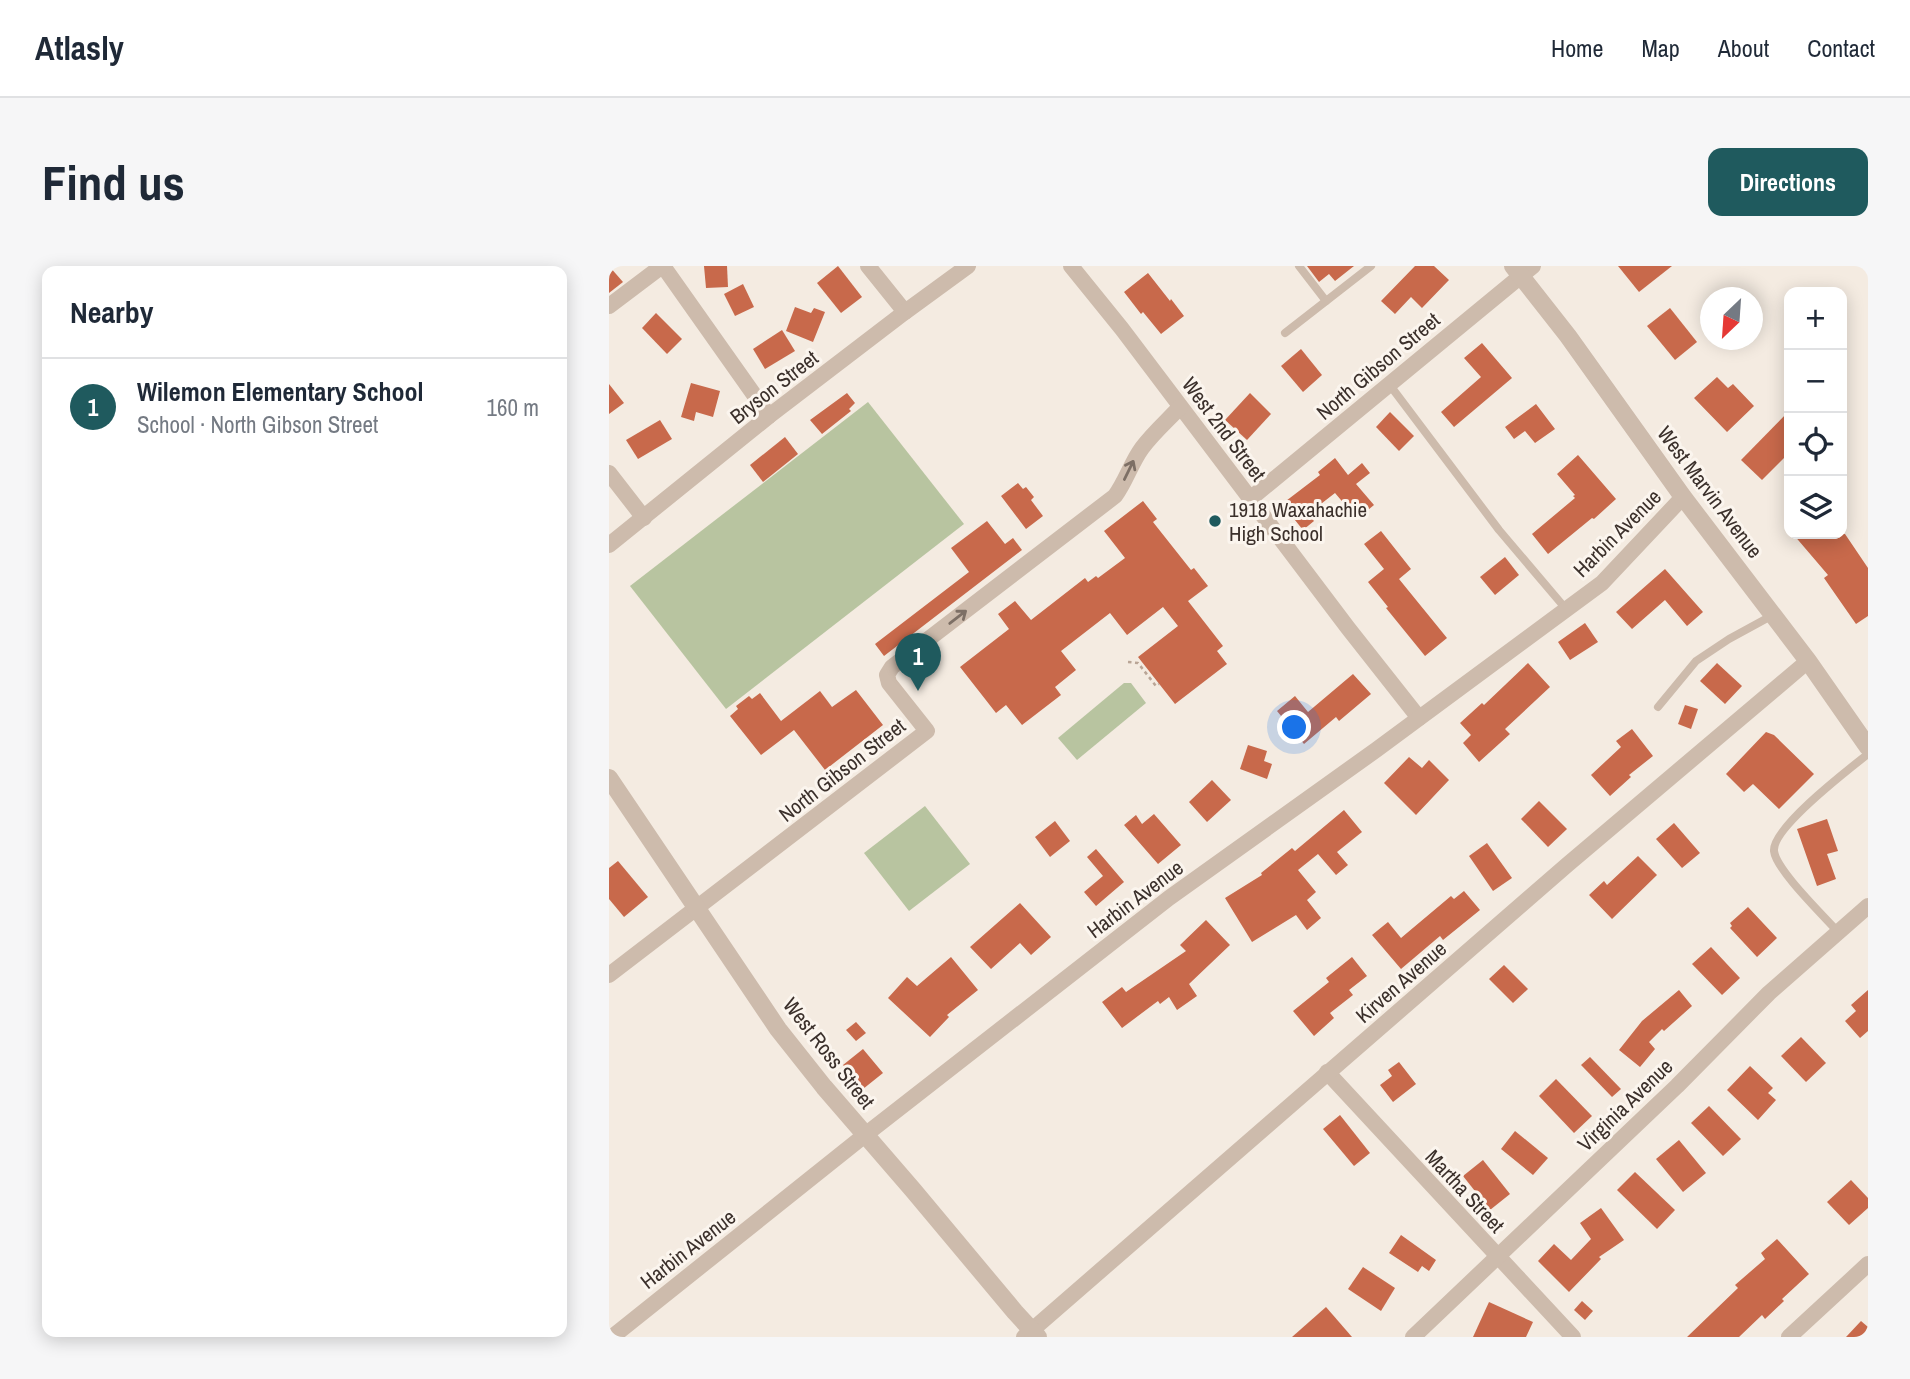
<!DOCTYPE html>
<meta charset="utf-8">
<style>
body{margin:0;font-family:"Archivo Narrow",sans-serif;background:#f6f6f7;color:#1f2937}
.controls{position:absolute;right:21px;top:21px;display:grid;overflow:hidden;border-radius:14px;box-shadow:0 4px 18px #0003}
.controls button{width:63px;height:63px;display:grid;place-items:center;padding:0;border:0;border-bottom:2px solid #e0e1e3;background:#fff;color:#1f2937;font:35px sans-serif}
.compass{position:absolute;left:1091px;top:21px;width:63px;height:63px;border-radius:50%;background:#fff;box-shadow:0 4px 18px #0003;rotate:205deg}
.you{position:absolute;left:686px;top:462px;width:24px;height:24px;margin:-18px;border:5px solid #fff;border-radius:50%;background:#1a73e8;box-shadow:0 0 0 10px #1a73e833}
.badge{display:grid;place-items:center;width:46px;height:46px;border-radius:50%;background:#1f5a5e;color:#fff;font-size:23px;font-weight:700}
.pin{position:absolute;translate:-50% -58px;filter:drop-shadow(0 2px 4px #0008)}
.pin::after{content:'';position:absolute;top:37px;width:24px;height:21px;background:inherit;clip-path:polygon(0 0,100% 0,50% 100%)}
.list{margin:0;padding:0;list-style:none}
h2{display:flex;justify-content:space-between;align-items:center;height:91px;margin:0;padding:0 28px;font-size:30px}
h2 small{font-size:23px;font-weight:400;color:#747a83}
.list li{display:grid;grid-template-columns:46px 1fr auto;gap:21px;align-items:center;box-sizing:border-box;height:98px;padding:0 28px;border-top:2px solid #e0e1e3}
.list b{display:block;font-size:26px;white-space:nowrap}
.list p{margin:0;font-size:23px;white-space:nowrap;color:#747a83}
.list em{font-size:23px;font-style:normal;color:#747a83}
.icon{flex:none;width:38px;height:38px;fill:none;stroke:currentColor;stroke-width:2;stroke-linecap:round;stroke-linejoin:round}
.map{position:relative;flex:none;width:1259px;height:1071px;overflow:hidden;border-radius:14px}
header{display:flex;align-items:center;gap:42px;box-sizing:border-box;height:98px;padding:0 35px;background:#fff;border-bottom:2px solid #e0e1e3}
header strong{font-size:33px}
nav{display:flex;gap:38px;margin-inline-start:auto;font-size:24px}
.intro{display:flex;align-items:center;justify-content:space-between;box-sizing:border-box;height:168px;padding:0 42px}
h1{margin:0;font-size:49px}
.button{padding:18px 32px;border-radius:14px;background:#1f5a5e;color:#fff;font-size:24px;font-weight:700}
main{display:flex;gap:42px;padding:0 42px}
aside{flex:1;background:#fff;border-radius:14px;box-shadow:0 4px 18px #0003}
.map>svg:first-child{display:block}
.green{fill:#b8c4a0}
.building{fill:#c8694b}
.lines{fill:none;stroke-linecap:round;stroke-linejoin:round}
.path{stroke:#b9a596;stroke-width:2.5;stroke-dasharray:3.5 3.5;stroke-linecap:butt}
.service{stroke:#cdbbac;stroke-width:8}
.minor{stroke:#cdbbac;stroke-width:16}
.tertiary{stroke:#cdbbac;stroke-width:18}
.oneway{stroke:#7d6f65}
.poi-dot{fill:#1f5a5e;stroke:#fbf5ee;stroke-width:2.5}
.labels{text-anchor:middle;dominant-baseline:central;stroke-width:6;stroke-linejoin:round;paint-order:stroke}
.street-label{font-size:21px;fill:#3b302b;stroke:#fbf5ee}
.poi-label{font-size:21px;fill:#3b302b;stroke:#fbf5ee;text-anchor:start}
</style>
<header>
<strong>Atlasly</strong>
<nav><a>Home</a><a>Map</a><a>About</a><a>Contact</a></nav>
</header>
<div class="intro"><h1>Find us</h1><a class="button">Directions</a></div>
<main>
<aside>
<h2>Nearby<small></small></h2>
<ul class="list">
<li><span class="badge">1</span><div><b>Wilemon Elementary School</b><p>School · North Gibson Street</p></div><em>160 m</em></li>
</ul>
</aside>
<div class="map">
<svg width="1259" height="1071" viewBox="0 0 1259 1071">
<rect width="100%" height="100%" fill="#f4ebe1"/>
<!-- green -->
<g class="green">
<polygon points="259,136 355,258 117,443 21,320"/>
<polygon points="515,417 522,417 537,437 468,494 449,472"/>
<polygon points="316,540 361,598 300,645 255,587"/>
</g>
<!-- building -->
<g class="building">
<polygon points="0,0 14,16 0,27"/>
<polygon points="95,0 118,0 119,21 97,22"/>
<polygon points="229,0 253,31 232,47 208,17"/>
<polygon points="698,0 745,0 726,15 720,8 710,16"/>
<polygon points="806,0 825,0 840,14 813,42 802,31 786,48 772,35"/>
<polygon points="1009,0 1063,0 1030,26"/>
<polygon points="539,7 561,35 562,33 575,50 552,68 534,46 532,48 515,26"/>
<polygon points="134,18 145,41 126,50 115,28"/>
<polygon points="186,41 202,47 205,42 216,46 204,76 177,65"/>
<polygon points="1061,42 1088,76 1066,94 1038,60"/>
<polygon points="47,47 73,73 58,88 33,62"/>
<polygon points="173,64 186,85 156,103 144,83"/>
<polygon points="873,77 903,112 845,161 832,146 872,111 855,92"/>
<polygon points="692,83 713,109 694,126 672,100"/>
<polygon points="1108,111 1119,122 1124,118 1145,140 1118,166 1085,132"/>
<polygon points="82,117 111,125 104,151 87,146 85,155 72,151"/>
<polygon points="0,118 15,137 0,148"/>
<polygon points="238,127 246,137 240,143 242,145 213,168 201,154"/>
<polygon points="641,127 662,148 638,174 616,154"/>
<polygon points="927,138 946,163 926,177 916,165 905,173 896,161"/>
<polygon points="1180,145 1180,187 1153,214 1132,194"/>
<polygon points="781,146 805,170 790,185 767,161"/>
<polygon points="51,154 63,173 29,193 17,174"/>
<polygon points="176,171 189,188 154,216 141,199"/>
<polygon points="969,189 1007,233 985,253 983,252 939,288 923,268 966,232 964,230 966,229 948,208"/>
<polygon points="726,192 739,209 753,197 761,207 747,218 765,239 748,253 726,227 699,248 705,255 694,264 673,238 711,209 709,206"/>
<polygon points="409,217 414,223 417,221 425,231 422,234 434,250 417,263 392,230"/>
<polygon points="534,235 548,253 544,256 582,304 585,302 599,320 579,335 614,380 608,385 618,398 566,438 529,391 569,360 554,341 518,369 501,347 452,385 467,404 446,421 452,429 413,459 397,439 387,447 351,401 400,363 389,348 406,335 422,354 476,312 479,316 487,310 489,312 516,292 495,265"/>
<polygon points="378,255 396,278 404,272 413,284 275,390 266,378 360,306 342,282"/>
<polygon points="772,265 802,303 790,313 838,372 816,390 777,342 779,341 759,316 775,303 755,278"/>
<polygon points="1184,268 1236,268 1259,302 1259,350 1247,358 1215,312 1219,309"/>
<polygon points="896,291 910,309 886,329 871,311"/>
<polygon points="1056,303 1094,346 1078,360 1056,334 1023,363 1007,346"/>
<polygon points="976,357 989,376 961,394 949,376"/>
<polygon points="919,397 941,421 896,463 901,468 870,496 854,477 862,469 851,457 873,437 875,439"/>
<polygon points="1108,397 1133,420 1116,438 1091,415"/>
<polygon points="744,408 762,428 730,455 727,451 695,478 668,445 686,430 699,446"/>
<polygon points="247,424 274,459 216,504 185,464 152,489 121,450 129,443 127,440 140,430 143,433 151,427 172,455 211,425 223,441"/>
<polygon points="1076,439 1089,443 1082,463 1069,458"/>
<polygon points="1023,463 1044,490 1020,509 1022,511 1001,530 982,509 1012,481 1007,475"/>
<polygon points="1157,466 1165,469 1205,508 1170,543 1144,518 1135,526 1117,508"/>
<polygon points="639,479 658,485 655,495 663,498 658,513 631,503"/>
<polygon points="800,491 813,502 820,494 840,514 807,549 775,517"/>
<polygon points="603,514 622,534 598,556 580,536"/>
<polygon points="930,535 958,563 939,581 912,553"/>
<polygon points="735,544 753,566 728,586 739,599 727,609 709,588 689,604 707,626 698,634 712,652 698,664 687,649 643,676 616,632 653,609 652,607 683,582 686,585"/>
<polygon points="545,548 572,579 549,598 515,559 527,549 533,558"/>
<polygon points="1218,553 1229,585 1218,588 1227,613 1208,620 1188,563"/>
<polygon points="446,555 461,575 441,591 426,571"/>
<polygon points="1065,557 1091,587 1073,602 1047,573"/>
<polygon points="878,577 903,612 884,625 860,590"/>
<polygon points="487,583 515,616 487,640 475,626 494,610 478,591"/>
<polygon points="1029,590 1048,609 1003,653 980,629 995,615 998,619"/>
<polygon points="9,595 39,631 15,651 0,633 0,602"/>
<polygon points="855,625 871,644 834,674 831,670 792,703 763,669 779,656 792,672 842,630 845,633"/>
<polygon points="411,637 442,671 422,689 411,677 382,703 361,681"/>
<polygon points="1139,641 1168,672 1148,691 1121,662 1123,660 1121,657"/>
<polygon points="597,654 621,679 580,718 588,730 568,744 560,731 551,738 549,735 513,762 493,736 513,721 517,726 577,685 571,679"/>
<polygon points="1102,681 1131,712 1113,729 1083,698"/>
<polygon points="342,691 369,724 338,749 340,751 321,771 279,732 298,711 308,720"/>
<polygon points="743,691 758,710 740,724 744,729 721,747 725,752 705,770 684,745 720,716 717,712"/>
<polygon points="895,699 919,723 904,737 880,713"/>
<polygon points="1070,724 1083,740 1055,765 1053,763 1040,776 1046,783 1031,801 1010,784 1033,755"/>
<polygon points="1259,724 1259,765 1251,772 1236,755 1247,745 1242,739"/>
<polygon points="247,756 257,767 247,775 237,764"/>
<polygon points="1192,771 1217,797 1197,816 1172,790"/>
<polygon points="254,783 274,807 249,827 234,809 239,805 234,799"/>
<polygon points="981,791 1012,823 1003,831 972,799"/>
<polygon points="790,796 807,818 784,836 771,819 783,810 779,804"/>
<polygon points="1141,800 1164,822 1159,827 1167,834 1149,854 1118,824"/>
<polygon points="947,813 983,850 965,867 930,830"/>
<polygon points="1100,840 1132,873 1114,890 1082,857"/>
<polygon points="731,849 761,887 745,900 714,863"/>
<polygon points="906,865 939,892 924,909 892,883"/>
<polygon points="1070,874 1097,907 1074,926 1047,893"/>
<polygon points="874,894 901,928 881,944 854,910"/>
<polygon points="1026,906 1066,944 1048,963 1008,924"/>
<polygon points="1242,914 1259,932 1259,942 1240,959 1218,936"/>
<polygon points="992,942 1015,974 990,991 992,993 960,1026 929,995 945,978 962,994 982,973 971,957"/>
<polygon points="792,969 827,994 820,1005 813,1000 809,1006 780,987"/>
<polygon points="1168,973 1200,1008 1173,1033 1175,1035 1156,1053 1153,1049 1130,1071 1078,1071 1129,1022 1126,1019 1156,993 1152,987"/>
<polygon points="754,1001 786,1022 772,1045 739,1023"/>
<polygon points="973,1035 984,1045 976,1054 965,1044"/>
<polygon points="880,1036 924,1056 917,1071 864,1071"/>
<polygon points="717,1041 743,1071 683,1071"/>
<polygon points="1252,1055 1259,1061 1259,1071 1237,1071"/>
</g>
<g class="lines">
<!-- path -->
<polyline class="path" points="519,396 529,397 547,420 550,418"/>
<!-- service -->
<g class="service">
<polyline points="690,0 717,35"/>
<polyline points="676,67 762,0"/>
<polyline points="780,118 890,264 957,343"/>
<polyline points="1049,441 1087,395 1120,373 1164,349"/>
<path d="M1229,666C1215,650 1167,604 1165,585C1163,562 1240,503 1259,488"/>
</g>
<!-- minor -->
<g class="minor">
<polyline points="54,0 160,150"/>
<polyline points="259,0 296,46"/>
<polyline points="462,0 513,63 739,362 810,452"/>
<polyline points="0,40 53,0"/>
<polyline points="0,207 35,252"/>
<polyline points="641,233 924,0"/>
<polyline points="0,279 160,150 296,46 359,0"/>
<path d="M0,709L318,465L280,417L278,409L283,401L506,230C517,215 522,197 533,182C544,167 559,154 571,141"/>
<polyline points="718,806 964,1071"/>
<polyline points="3,1071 256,869 560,632 767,484 993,317 1074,231"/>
<polyline points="415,1071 958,599 1199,395"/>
<polyline points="804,1071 1068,820 1160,727 1259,640"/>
<polyline points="1180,1071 1259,998"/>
</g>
<!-- tertiary -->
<g class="tertiary">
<polyline points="904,0 959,70 1074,231 1199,395 1259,481"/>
<polyline points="0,512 169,763 215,821 304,924 406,1046 429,1071"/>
</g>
</g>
<!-- one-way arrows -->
<defs><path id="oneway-shaft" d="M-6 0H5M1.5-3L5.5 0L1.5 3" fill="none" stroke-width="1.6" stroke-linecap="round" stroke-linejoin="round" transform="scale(1.75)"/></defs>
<g class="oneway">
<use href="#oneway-shaft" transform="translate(520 204) rotate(-64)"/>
<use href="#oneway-shaft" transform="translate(349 351) rotate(-38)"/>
</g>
<!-- markers -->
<circle class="poi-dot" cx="606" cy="255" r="7"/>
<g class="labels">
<!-- street labels -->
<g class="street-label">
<text transform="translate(769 100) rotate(-40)">North Gibson Street</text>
<text transform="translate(165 121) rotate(-38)">Bryson Street</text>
<text transform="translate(615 163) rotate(53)">West 2nd Street</text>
<text transform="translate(1101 226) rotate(53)">West Marvin Avenue</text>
<text transform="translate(1008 267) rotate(-45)">Harbin Avenue</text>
<text transform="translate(233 504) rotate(-38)">North Gibson Street</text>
<text transform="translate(526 633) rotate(-37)">Harbin Avenue</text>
<text transform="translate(792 716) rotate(-41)">Kirven Avenue</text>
<text transform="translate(220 787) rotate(52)">West Ross Street</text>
<text transform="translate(1016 839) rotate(-44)">Virginia Avenue</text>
<text transform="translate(856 925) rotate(47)">Martha Street</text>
<text transform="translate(79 983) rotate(-38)">Harbin Avenue</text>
</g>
<!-- poi labels -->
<g class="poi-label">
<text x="620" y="243">1918 Waxahachie<tspan x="620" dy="24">High School</tspan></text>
</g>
</g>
</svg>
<div class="controls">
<button>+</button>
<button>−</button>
<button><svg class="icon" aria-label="locate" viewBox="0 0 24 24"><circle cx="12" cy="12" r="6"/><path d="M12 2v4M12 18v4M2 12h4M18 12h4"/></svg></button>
<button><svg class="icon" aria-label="layers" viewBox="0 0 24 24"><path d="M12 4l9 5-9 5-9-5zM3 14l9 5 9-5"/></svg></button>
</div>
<svg class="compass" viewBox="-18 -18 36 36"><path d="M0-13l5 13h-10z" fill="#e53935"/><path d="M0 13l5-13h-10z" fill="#747a83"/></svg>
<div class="you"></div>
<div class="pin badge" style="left:309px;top:425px">1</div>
</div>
</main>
